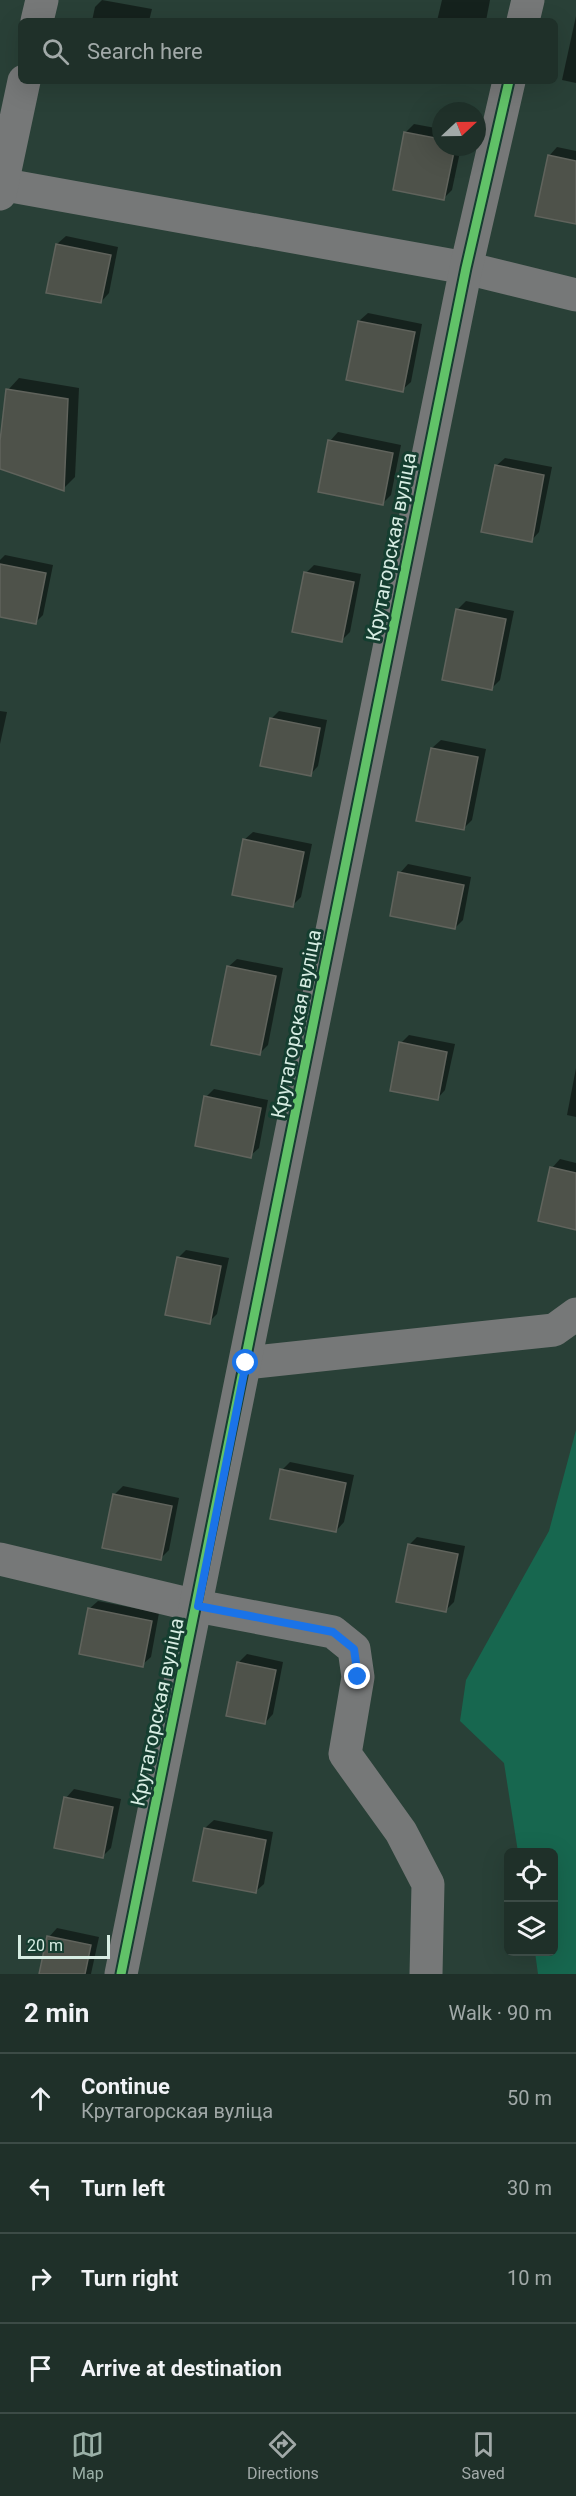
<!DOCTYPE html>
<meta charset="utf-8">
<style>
body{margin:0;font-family:Roboto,sans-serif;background:#2c3c35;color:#f1f3f6}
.controls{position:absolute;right:18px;bottom:18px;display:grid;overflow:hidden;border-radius:9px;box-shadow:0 6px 24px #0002}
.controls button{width:54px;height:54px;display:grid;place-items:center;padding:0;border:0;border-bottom:2px solid #3c4b46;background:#1f3029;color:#f1f3f6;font:30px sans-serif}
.compass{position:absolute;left:432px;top:102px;width:54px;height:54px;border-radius:50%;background:#1f3029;box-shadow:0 6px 24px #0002;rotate:68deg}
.scale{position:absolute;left:18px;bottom:15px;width:92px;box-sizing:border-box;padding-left:6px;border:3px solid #d7ede3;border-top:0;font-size:16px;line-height:21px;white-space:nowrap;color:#d7ede3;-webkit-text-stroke:4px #153e30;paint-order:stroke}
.stop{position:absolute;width:18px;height:18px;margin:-14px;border:4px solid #1a73e8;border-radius:50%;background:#fff}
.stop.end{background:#1a73e8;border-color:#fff;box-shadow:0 2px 6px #0008}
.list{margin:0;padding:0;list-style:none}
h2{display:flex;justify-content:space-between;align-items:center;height:78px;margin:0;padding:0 24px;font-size:26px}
h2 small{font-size:20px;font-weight:400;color:#a1a9a8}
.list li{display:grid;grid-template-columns:39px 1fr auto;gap:18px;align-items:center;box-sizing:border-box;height:90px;padding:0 24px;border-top:2px solid #3c4b46}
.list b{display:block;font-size:22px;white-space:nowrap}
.list p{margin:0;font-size:20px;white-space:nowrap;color:#a1a9a8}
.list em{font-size:20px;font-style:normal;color:#a1a9a8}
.icon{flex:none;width:33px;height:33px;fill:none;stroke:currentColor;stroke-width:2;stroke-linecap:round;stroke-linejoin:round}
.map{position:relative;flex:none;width:576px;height:1974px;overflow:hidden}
.search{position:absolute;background:#1f3029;box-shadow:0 6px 24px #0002;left:18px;right:18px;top:18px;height:66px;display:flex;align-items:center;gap:15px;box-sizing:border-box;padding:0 21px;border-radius:9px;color:#a1a9a8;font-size:22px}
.sheet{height:438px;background:#1f3029}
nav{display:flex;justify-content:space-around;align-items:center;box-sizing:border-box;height:84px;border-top:2px solid #3c4b46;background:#1f3029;font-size:16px;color:#a1a9a8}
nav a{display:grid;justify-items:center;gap:3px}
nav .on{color:#9ab0a7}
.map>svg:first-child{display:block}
.green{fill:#17674f}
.shadow{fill:#0007}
.building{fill:#4e524a;stroke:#60635c;stroke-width:1.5}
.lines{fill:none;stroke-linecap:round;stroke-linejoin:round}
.street{stroke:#767878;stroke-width:33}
.cycleway-casing{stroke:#153e30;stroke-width:13}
.cycleway{stroke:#61c268;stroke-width:9}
.route{stroke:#1a73e8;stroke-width:8}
.labels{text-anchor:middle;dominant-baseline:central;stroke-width:6;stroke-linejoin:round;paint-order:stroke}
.street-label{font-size:20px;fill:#d7ede3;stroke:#153e30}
</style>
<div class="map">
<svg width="576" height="1974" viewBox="0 0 576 1974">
<rect width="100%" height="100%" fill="#294037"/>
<!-- green -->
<polygon class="green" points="576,1430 576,1974 538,1974 535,1952 554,1952 554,1852 518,1852 504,1763 460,1721 466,1680 549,1531"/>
<!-- shadow -->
<g class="shadow">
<polygon points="102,0 152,9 149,21 92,21 95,7"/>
<polygon points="442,0 490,0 486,21 437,21"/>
<polygon points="576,16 576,83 562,80"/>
<polygon points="414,124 441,129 441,147 461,147 452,190 444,198 395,188 406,132"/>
<polygon points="557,147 576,151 576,222 549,156"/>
<polygon points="66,236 118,247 109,293 101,302 57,244"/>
<polygon points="368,313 422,324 411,382 402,390 359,321"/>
<polygon points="19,378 79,388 75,477 63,489 0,467 8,390"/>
<polygon points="338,432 401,445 391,495 383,503 330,441"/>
<polygon points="505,458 552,467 539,532 531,541 496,466"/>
<polygon points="5,555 53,565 43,615 35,623 0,616 0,560"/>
<polygon points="314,565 361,574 350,632 341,641 306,573"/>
<polygon points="466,601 514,611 500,680 492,688 457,610"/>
<polygon points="0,711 7,712 0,744"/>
<polygon points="279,711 327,720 318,766 310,775 271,719"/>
<polygon points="441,740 486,749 472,820 463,829 432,748"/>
<polygon points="253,832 312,844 301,897 293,905 244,840"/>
<polygon points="408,864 471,877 463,920 455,928 400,873"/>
<polygon points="237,959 283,968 268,1045 259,1054 228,967"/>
<polygon points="409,1035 455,1044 445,1090 437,1099 401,1043"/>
<polygon points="576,1068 576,1117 567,1115"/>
<polygon points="214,1089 268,1100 259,1148 250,1156 206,1097"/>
<polygon points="560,1159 576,1163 576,1228 552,1168"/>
<polygon points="186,1250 229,1258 217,1314 209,1322 178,1258"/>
<polygon points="290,1462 354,1475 344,1522 336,1531 282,1470"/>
<polygon points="123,1486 179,1498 169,1550 161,1558 114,1495"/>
<polygon points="417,1537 465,1546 454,1602 446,1610 409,1545"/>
<polygon points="98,1601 159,1613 151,1657 142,1665 89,1609"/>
<polygon points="247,1654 283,1662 273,1714 265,1723 239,1662"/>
<polygon points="74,1789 121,1799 111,1848 103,1856 66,1798"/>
<polygon points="214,1820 273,1832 264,1884 255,1892 205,1828"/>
<polygon points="57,1928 99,1937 91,1974 41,1974 49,1937"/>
</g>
<!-- building -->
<g class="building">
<polygon points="404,132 441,139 441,147 455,147 444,200 393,190"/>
<polygon points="548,155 576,161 576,224 535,216"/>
<polygon points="56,244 111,255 101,303 46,293"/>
<polygon points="358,321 415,332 403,392 346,380"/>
<polygon points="6,389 68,399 64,491 0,469 0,441"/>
<polygon points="328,440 393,453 383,505 318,492"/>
<polygon points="495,465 544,475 532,542 481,532"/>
<polygon points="0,564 46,573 36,624 0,617"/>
<polygon points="304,572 354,582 342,642 292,632"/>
<polygon points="456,609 506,619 492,690 442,680"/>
<polygon points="270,718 320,728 311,776 260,766"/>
<polygon points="431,748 478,757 464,830 416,821"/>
<polygon points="243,839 304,852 293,907 232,895"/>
<polygon points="398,872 464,885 455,929 390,916"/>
<polygon points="227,966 276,976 260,1055 211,1045"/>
<polygon points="399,1042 447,1052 438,1100 390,1091"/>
<polygon points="204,1096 261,1108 251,1158 195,1146"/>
<polygon points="550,1167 576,1173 576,1230 538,1221"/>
<polygon points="177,1257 221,1266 210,1324 165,1315"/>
<polygon points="280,1469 346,1483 336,1532 270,1519"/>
<polygon points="113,1494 172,1506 161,1560 102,1548"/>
<polygon points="408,1544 458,1554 446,1612 396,1602"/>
<polygon points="88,1608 152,1621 143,1667 79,1654"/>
<polygon points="237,1662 276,1670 265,1724 226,1716"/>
<polygon points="64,1797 113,1807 103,1858 54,1848"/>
<polygon points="204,1828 266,1840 256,1893 193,1881"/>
<polygon points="47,1936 91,1945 85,1974 39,1974"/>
</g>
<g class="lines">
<!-- street -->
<g class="street">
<polyline points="37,21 42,0"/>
<polyline points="523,21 528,0"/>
<polyline points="0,184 466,268 576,295"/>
<polyline points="0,194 24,81"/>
<polyline points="246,1363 554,1330 576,1314"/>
<polyline points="0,1559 197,1606 333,1632 354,1649 358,1677 345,1754 401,1832 428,1884 426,1974"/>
<polyline points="121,1974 466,268 509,81"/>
</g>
<defs>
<polyline id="cycleway" points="121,1974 466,268 509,81"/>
</defs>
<!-- cycleway casing -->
<use href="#cycleway" class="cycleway-casing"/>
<!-- cycleway -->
<use href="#cycleway" class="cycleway"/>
</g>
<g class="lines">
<!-- route -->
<polyline class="route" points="246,1363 198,1606 333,1632 354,1649 358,1677"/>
</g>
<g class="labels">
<!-- street labels -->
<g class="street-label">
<text transform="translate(391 547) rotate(-79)">Крутагорская вуліца</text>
<text transform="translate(296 1024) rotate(-79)">Крутагорская вуліца</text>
<text transform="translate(157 1712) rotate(-78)">Крутагорская вуліца</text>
</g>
</g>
</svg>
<div class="controls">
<button><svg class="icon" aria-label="locate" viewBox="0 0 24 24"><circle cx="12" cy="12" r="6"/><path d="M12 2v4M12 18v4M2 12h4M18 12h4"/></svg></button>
<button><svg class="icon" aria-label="layers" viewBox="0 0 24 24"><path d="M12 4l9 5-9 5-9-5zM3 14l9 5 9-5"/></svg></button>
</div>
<svg class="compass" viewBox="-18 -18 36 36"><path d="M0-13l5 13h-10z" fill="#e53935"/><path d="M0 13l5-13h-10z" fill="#a1a9a8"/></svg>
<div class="scale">20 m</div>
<div class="stop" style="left:246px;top:1363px"></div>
<div class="stop end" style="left:358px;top:1677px"></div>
<div class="search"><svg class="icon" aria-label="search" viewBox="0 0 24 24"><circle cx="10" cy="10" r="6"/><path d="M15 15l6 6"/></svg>Search here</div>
</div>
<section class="sheet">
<h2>2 min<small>Walk · 90 m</small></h2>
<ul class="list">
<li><svg class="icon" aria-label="ahead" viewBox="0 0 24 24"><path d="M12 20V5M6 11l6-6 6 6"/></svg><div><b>Continue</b><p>Крутагорская вуліца</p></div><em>50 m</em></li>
<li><svg class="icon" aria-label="left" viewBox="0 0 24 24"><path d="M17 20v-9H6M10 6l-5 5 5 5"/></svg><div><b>Turn left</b></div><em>30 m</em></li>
<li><svg class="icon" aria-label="right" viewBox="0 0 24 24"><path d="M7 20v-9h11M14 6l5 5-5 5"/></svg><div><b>Turn right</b></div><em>10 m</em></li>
<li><svg class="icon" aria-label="arrive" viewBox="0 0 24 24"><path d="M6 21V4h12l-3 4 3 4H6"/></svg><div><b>Arrive at destination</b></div></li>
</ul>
</section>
<nav>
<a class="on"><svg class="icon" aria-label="map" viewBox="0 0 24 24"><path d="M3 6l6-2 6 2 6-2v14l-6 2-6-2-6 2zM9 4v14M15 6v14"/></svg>Map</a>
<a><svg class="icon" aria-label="directions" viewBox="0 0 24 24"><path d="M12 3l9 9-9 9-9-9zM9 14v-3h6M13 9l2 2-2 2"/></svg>Directions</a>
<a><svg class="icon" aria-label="saved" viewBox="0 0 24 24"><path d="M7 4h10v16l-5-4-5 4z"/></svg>Saved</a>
</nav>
